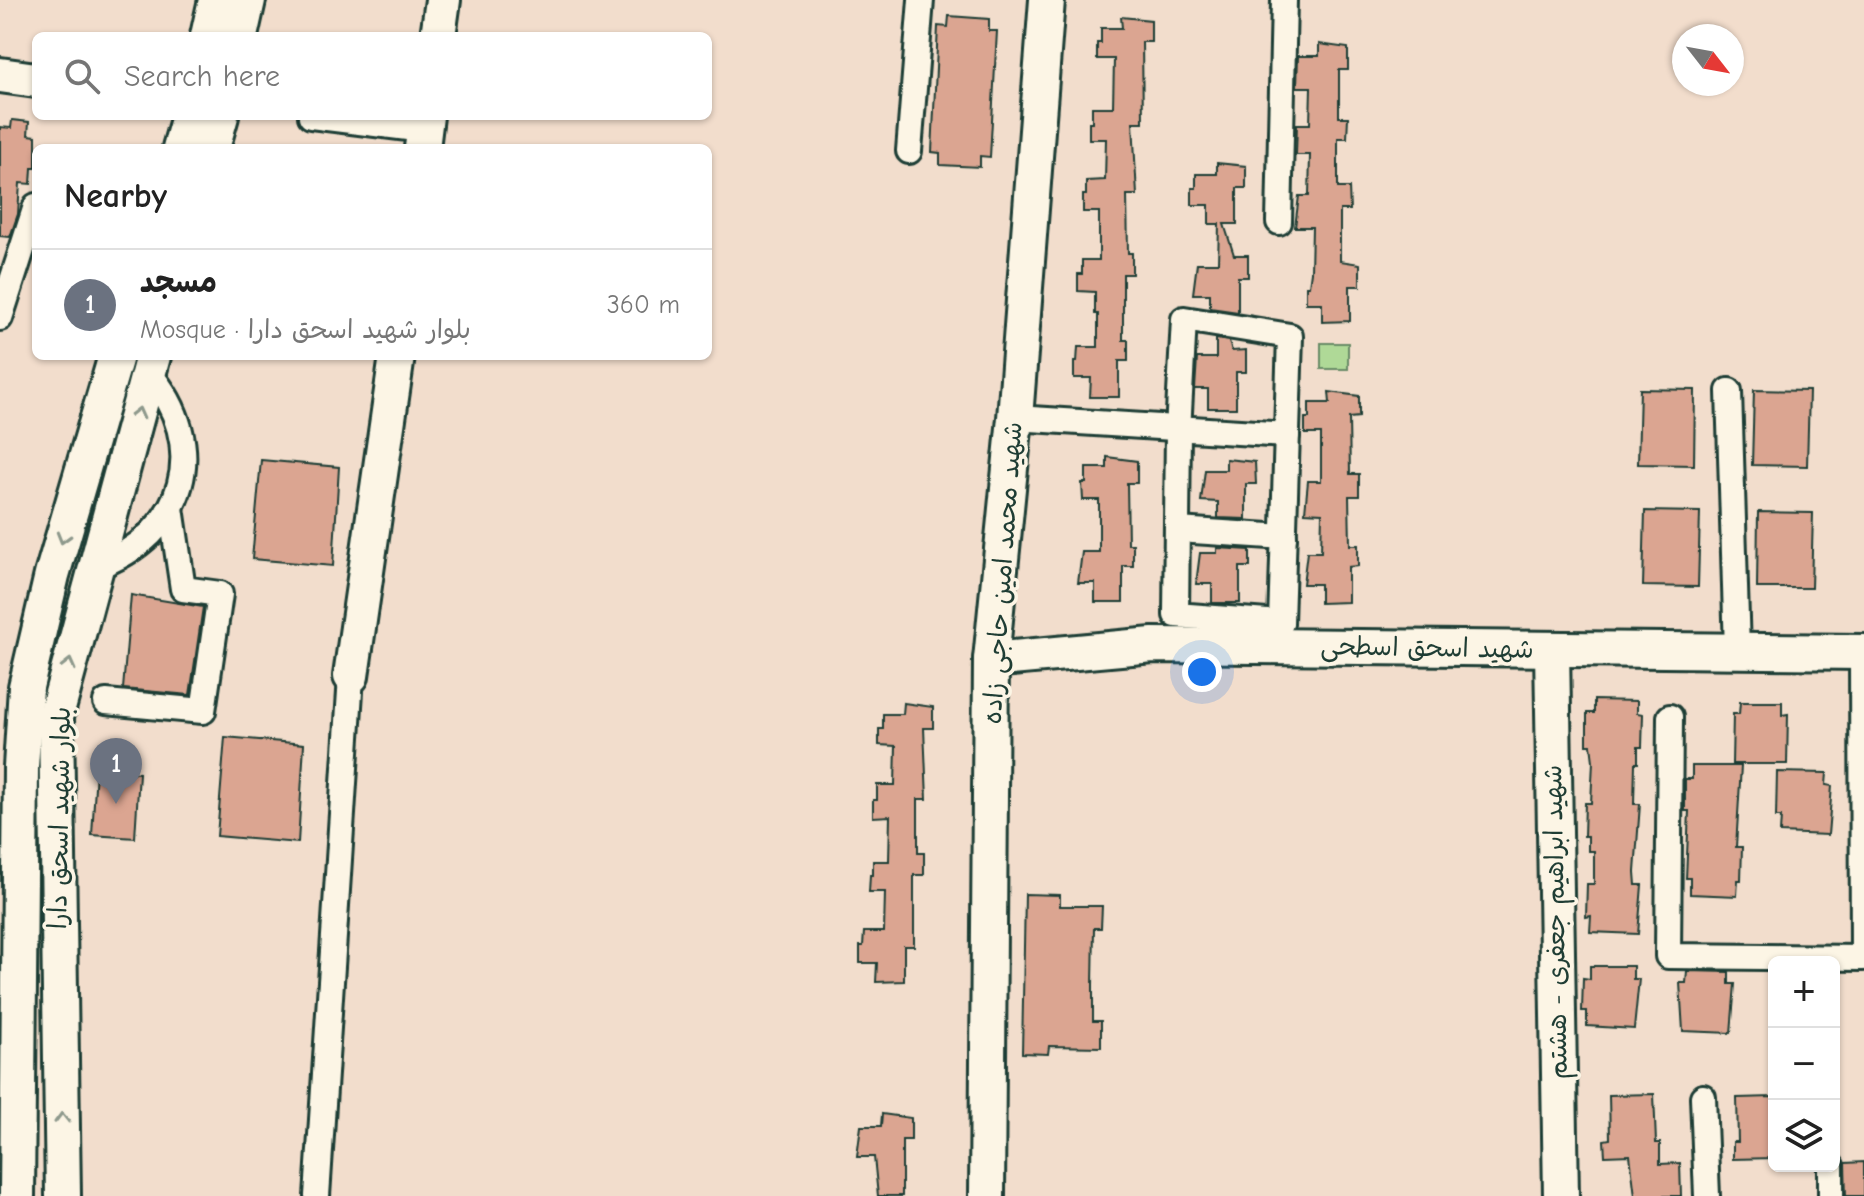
<!DOCTYPE html>
<meta charset="utf-8">
<style>
body{margin:0;font-family:"Comic Neue","Playpen Sans Arabic",sans-serif;background:#f6f6f6;color:#222}
.controls{position:absolute;right:24px;bottom:24px;display:grid;overflow:hidden;border-radius:12px;box-shadow:0 2px 6px #0004}
.controls button{width:72px;height:72px;display:grid;place-items:center;padding:0;border:0;border-bottom:2px solid #e0e0e0;background:#fff;color:#222;font:40px sans-serif}
.compass{position:absolute;left:1672px;top:24px;width:72px;height:72px;border-radius:50%;background:#fff;box-shadow:0 2px 6px #0004;rotate:121deg}
.you{position:absolute;left:1202px;top:672px;width:28px;height:28px;margin:-20px;border:6px solid #fff;border-radius:50%;background:#1a73e8;box-shadow:0 0 0 12px #1a73e833}
.badge{display:grid;place-items:center;width:52px;height:52px;border-radius:50%;background:#1a73e8;color:#fff;font-size:26px;font-weight:700}
.pin{position:absolute;translate:-50% -66px;filter:drop-shadow(0 2px 4px #0008)}
.pin::after{content:'';position:absolute;top:42px;width:28px;height:24px;background:inherit;clip-path:polygon(0 0,100% 0,50% 100%)}
.list{margin:0;padding:0;list-style:none}
h2{display:flex;justify-content:space-between;align-items:center;height:104px;margin:0;padding:0 32px;font-size:34px}
h2 small{font-size:26px;font-weight:400;color:#767676}
.list li{display:grid;grid-template-columns:52px 1fr auto;gap:24px;align-items:center;box-sizing:border-box;height:112px;padding:0 32px;border-top:2px solid #e0e0e0}
.list b{display:block;font-size:30px;white-space:nowrap}
.list p{margin:0;font-size:26px;white-space:nowrap;color:#767676}
.list em{font-size:26px;font-style:normal;color:#767676}
.icon{flex:none;width:44px;height:44px;fill:none;stroke:currentColor;stroke-width:2;stroke-linecap:round;stroke-linejoin:round}
.map{position:relative;flex:none;width:1864px;height:1196px;overflow:hidden}
.search{position:absolute;background:#fff;box-shadow:0 2px 6px #0004;left:32px;top:32px;width:680px;height:88px;display:flex;align-items:center;gap:20px;box-sizing:border-box;padding:0 28px;border-radius:12px;color:#767676;font-size:30px}
.panel{position:absolute;background:#fff;box-shadow:0 2px 6px #0004;left:32px;top:144px;width:680px;height:216px;border-radius:12px}
.map>svg:first-child{display:block}
.green{fill:#afd997;stroke:#678b66;stroke-width:2}
.building{fill:#dba591;stroke:#1f3d34;stroke-width:2}
.lines{fill:none;stroke-linecap:round;stroke-linejoin:round}
.street-casing{stroke:#1f3d34;stroke-width:30}
.secondary-casing{stroke:#1f3d34;stroke-width:40}
.street{stroke:#fcf5e5;stroke-width:24}
.secondary{stroke:#fcf5e5;stroke-width:34}
.oneway{stroke:#8e998c}
.labels{text-anchor:middle;dominant-baseline:central;stroke-width:7;stroke-linejoin:round;paint-order:stroke}
.street-label{font-size:26px;fill:#1f3d34;stroke:#fcf5e5}
</style>
<div class="map">
<svg width="1864" height="1196" viewBox="0 0 1864 1196">
<rect width="100%" height="100%" fill="#f2ddcc"/>
<filter id="ink" filterUnits="userSpaceOnUse"><feTurbulence type="fractalNoise" baseFrequency=".0125" numOctaves="2"/><feDisplacementMap in="SourceGraphic" scale="16" xChannelSelector="R" yChannelSelector="G"/><feConvolveMatrix kernelMatrix="1 2 1 2 8 2 1 2 1" color-interpolation-filters="sRGB"/></filter>
<g filter="url(#ink)">
<!-- green -->
<rect class="green" x="1321" y="343" width="27" height="26"/>
<!-- building -->
<g class="building">
<polygon points="949,16 989,19 989,31 997,31 990,157 980,156 980,167 940,165 940,153 932,152 938,26 948,27"/>
<polygon points="1121,17 1151,20 1151,42 1142,42 1143,122 1133,122 1137,195 1127,195 1128,253 1132,253 1132,274 1123,274 1123,340 1128,340 1128,361 1119,361 1119,397 1090,397 1091,378 1074,378 1074,362 1077,362 1078,347 1098,347 1098,314 1095,314 1095,292 1078,291 1078,274 1082,274 1082,260 1099,260 1099,212 1083,212 1083,195 1086,195 1086,181 1105,180 1106,139 1089,139 1089,122 1092,122 1092,107 1113,107 1114,59 1097,59 1097,43 1101,43 1101,28 1122,28"/>
<polygon points="1319,44 1348,48 1348,70 1339,70 1339,117 1348,117 1347,138 1338,138 1338,188 1349,188 1350,210 1340,210 1340,261 1360,264 1360,286 1350,286 1350,321 1322,322 1322,303 1306,303 1306,286 1309,286 1311,272 1312,227 1295,227 1299,196 1309,196 1310,155 1296,155 1297,124 1310,124 1311,87 1297,87 1298,56 1319,56"/>
<polygon points="12,120 29,122 28,135 36,136 36,168 32,168 31,184 20,183 18,214 10,237 0,236 0,127 11,128"/>
<polygon points="1217,163 1246,166 1246,188 1237,188 1237,224 1224,224 1234,255 1248,255 1248,277 1238,277 1238,312 1210,308 1210,294 1193,294 1197,263 1218,263 1219,224 1209,224 1209,205 1192,205 1192,188 1196,188 1196,174 1217,174"/>
<polygon points="1216,339 1229,341 1232,351 1246,350 1246,372 1236,372 1236,408 1208,408 1208,389 1195,389 1197,358 1216,358"/>
<polygon points="1640,389 1695,390 1694,465 1638,464"/>
<polygon points="1754,390 1809,391 1807,466 1752,465"/>
<polygon points="1329,392 1359,396 1359,417 1349,418 1350,474 1359,474 1359,496 1349,496 1350,545 1358,545 1358,566 1348,567 1348,602 1320,603 1320,584 1303,584 1307,552 1321,552 1322,513 1305,512 1308,481 1321,481 1321,434 1305,434 1305,418 1309,418 1309,403 1330,403"/>
<polygon points="1107,457 1137,461 1137,483 1127,483 1128,544 1133,544 1133,566 1123,566 1123,602 1095,602 1095,583 1078,583 1082,552 1099,552 1099,500 1083,500 1082,483 1086,483 1086,468 1107,468"/>
<polygon points="1226,459 1255,462 1256,484 1246,484 1246,519 1218,518 1218,502 1201,501 1205,470 1226,470"/>
<polygon points="261,460 339,467 333,566 252,559"/>
<polygon points="1645,511 1700,512 1698,587 1643,586"/>
<polygon points="1758,512 1813,513 1811,588 1757,588"/>
<polygon points="1217,548 1250,550 1250,567 1240,567 1240,603 1212,603 1212,584 1196,584 1200,553 1217,553"/>
<polygon points="131,595 203,607 190,695 123,689"/>
<polygon points="1594,700 1637,701 1637,713 1643,714 1642,747 1638,747 1638,763 1635,763 1634,804 1640,804 1635,872 1636,885 1642,885 1638,934 1590,932 1591,916 1586,917 1587,884 1594,884 1594,851 1588,851 1588,836 1584,836 1585,803 1591,803 1593,761 1591,745 1587,745 1587,713 1594,713"/>
<polygon points="1740,702 1782,702 1782,715 1788,714 1787,764 1732,764 1733,714 1739,714"/>
<polygon points="904,703 933,707 933,728 924,728 927,799 918,799 918,853 924,853 924,875 914,875 914,946 904,946 904,981 876,982 877,963 860,963 860,946 863,946 864,932 884,932 885,892 869,892 870,875 873,875 873,861 889,861 890,816 873,817 873,800 877,800 877,785 895,785 896,746 879,745 879,729 883,729 883,714 903,714"/>
<polygon points="225,737 304,744 298,843 217,836"/>
<polygon points="1692,766 1741,766 1736,847 1742,847 1741,880 1738,880 1737,896 1690,894 1690,878 1686,878 1689,811 1685,811 1685,779 1692,779"/>
<polygon points="96,770 139,773 135,838 92,835"/>
<polygon points="1777,772 1827,773 1826,785 1832,786 1828,835 1780,833 1781,817 1776,817"/>
<polygon points="1025,894 1060,895 1060,906 1102,906 1101,928 1094,928 1093,985 1093,1021 1101,1021 1101,1047 1049,1046 1048,1054 1022,1053"/>
<polygon points="1590,966 1633,966 1633,979 1639,979 1634,1029 1587,1026 1587,1011 1582,1011 1583,978 1590,979"/>
<polygon points="1687,971 1729,972 1729,984 1735,984 1731,1033 1683,1031 1680,983 1686,983"/>
<polygon points="1654,1094 1656,1143 1660,1143 1660,1164 1680,1163 1681,1196 1635,1196 1630,1155 1605,1156 1604,1140 1610,1139 1609,1095"/>
<polygon points="1774,1097 1774,1158 1733,1159 1733,1142 1738,1142 1737,1098"/>
<polygon points="882,1114 911,1118 911,1140 902,1140 902,1196 878,1196 874,1157 857,1157 861,1126 881,1126"/>
<polygon points="1864,1162 1864,1196 1846,1196 1845,1163"/>
</g>
<g class="lines">
<defs>
<g id="street">
<polyline points="311,116 424,130"/>
<polyline points="909,151 921,0"/>
<polyline points="1279,222 1284,0"/>
<polyline points="0,318 36,206"/>
<polygon points="1184,319 1290,336 1281,623 1176,615 1178,431"/>
<polyline points="1729,391 1737,651"/>
<polyline points="1015,418 1287,435"/>
<polyline points="1178,530 1284,537"/>
<path d="M95,567C186,535 212,446 148,372"/>
<polyline points="106,702 203,711 220,594 183,589 171,508"/>
<polyline points="1670,717 1668,956 1863,958 1862,652"/>
<polyline points="1703,1097 1707,1196"/>
<polyline points="1831,1166 1831,1196"/>
<polyline points="317,1196 351,676"/>
</g>
<g id="secondary">
<polyline points="208,36 216,0"/>
<polyline points="240,36 248,0"/>
<polyline points="438,36 443,0"/>
<polyline points="0,75 36,80"/>
<polyline points="180,148 189,116"/>
<polyline points="212,148 221,116"/>
<polyline points="422,148 426,116"/>
<polyline points="1552,649 1561,1196"/>
<polyline points="991,660 1153,645 1864,652"/>
<polyline points="351,676 397,356"/>
<polyline points="17,1196 21,767 26,687 52,575 116,356"/>
<polyline points="63,1196 56,716 153,356"/>
<polyline points="987,1196 991,660 1015,418 1047,0"/>
</g>
</defs>
<!-- street casing -->
<use href="#street" class="street-casing"/>
<!-- secondary casing -->
<use href="#secondary" class="secondary-casing"/>
<!-- street -->
<use href="#street" class="street"/>
<!-- secondary -->
<use href="#secondary" class="secondary"/>
</g>
<!-- one-way arrows -->
<defs><path id="oneway-chevron" d="M-2-3.5L2.5 0L-2 3.5" fill="none" stroke-width="1.6" stroke-linecap="round" stroke-linejoin="round" transform="scale(2)"/></defs>
<g class="oneway">
<use href="#oneway-chevron" transform="translate(138 413) rotate(-76)"/>
<use href="#oneway-chevron" transform="translate(63 538) rotate(106)"/>
<use href="#oneway-chevron" transform="translate(69 664) rotate(-76)"/>
<use href="#oneway-chevron" transform="translate(62 1118) rotate(-91)"/>
</g>
</g>
<g class="labels">
<!-- street labels -->
<g class="street-label">
<text transform="translate(1003 573) rotate(-86)">شهید محمد امین حاجی زاده</text>
<text transform="translate(1427 648) rotate(1)">شهید اسحق اسطحی</text>
<text transform="translate(60 818) rotate(-89)">بلوار شهید اسحق دارا</text>
<text transform="translate(1556 922) rotate(-91)">شهید ابراهیم جعفری - هشتم</text>
</g>
</g>
</svg>
<div class="controls">
<button>+</button>
<button>−</button>
<button><svg class="icon" aria-label="layers" viewBox="0 0 24 24"><path d="M12 4l9 5-9 5-9-5zM3 14l9 5 9-5"/></svg></button>
</div>
<svg class="compass" viewBox="-18 -18 36 36"><path d="M0-13l5 13h-10z" fill="#e53935"/><path d="M0 13l5-13h-10z" fill="#767676"/></svg>
<div class="you"></div>
<div class="pin badge" style="left:116px;top:804px;background:#6b7280">1</div>
<div class="search"><svg class="icon" aria-label="search" viewBox="0 0 24 24"><circle cx="10" cy="10" r="6"/><path d="M15 15l6 6"/></svg>Search here</div>
<section class="panel">
<h2>Nearby<small></small></h2>
<ul class="list">
<li><span class="badge" style="background:#6b7280">1</span><div><b>مسجد</b><p>Mosque · بلوار شهید اسحق دارا</p></div><em>360 m</em></li>
</ul>
</section>
</div>
